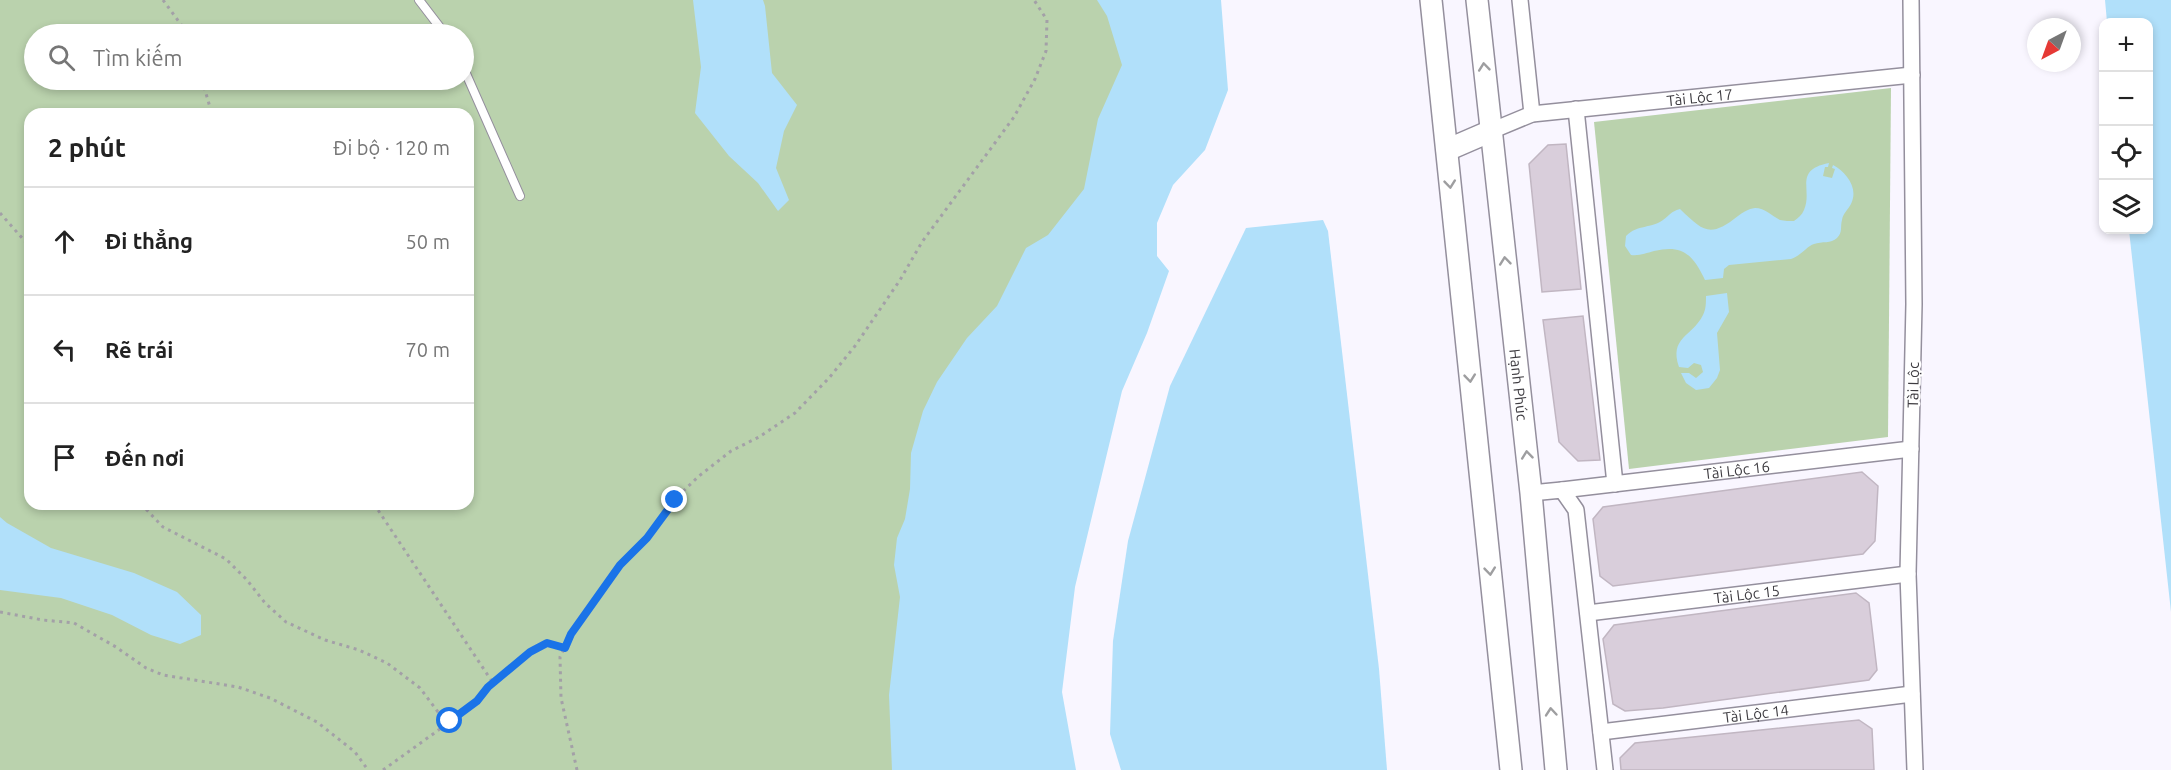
<!DOCTYPE html>
<html lang="vi">
<meta charset="utf-8">
<style>
body{margin:0;font-family:Ubuntu,sans-serif;background:#f6f6f6;color:#222}
.controls{position:absolute;right:18px;top:18px;display:grid;overflow:hidden;border-radius:12px;box-shadow:0 3px 9px #0003}
.controls button{width:54px;height:54px;display:grid;place-items:center;padding:0;border:0;border-bottom:2px solid #e0e0e0;background:#fff;color:#222;font:30px sans-serif}
.compass{position:absolute;left:2027px;top:18px;width:54px;height:54px;border-radius:50%;background:#fff;box-shadow:0 3px 9px #0003;rotate:221deg}
.stop{position:absolute;width:18px;height:18px;margin:-14px;border:4px solid #1a73e8;border-radius:50%;background:#fff}
.stop.end{background:#1a73e8;border-color:#fff;box-shadow:0 2px 6px #0008}
.list{margin:0;padding:0;list-style:none}
h2{display:flex;justify-content:space-between;align-items:center;height:78px;margin:0;padding:0 24px;font-size:26px}
h2 small{font-size:20px;font-weight:400;color:#767676}
.list li{display:grid;grid-template-columns:39px 1fr auto;gap:18px;align-items:center;box-sizing:border-box;height:108px;padding:0 24px;border-top:2px solid #e0e0e0}
.list b{display:block;font-size:22px;white-space:nowrap}
.list em{font-size:20px;font-style:normal;color:#767676}
.icon{flex:none;width:33px;height:33px;fill:none;stroke:currentColor;stroke-width:2;stroke-linecap:round;stroke-linejoin:round}
.map{position:relative;flex:none;width:2171px;height:770px;overflow:hidden}
.search{position:absolute;background:#fff;box-shadow:0 3px 9px #0003;left:24px;top:24px;width:450px;height:66px;display:flex;align-items:center;gap:15px;box-sizing:border-box;padding:0 21px;border-radius:33px;color:#767676;font-size:22px}
.panel{position:absolute;background:#fff;box-shadow:0 3px 9px #0003;left:24px;top:108px;width:450px;height:402px;border-radius:18px}
.map>svg:first-child{display:block}
.green{fill:#bad2ad;fill-rule:evenodd}
.water{fill:#b1e0fa}
.building{fill:#d9cedb;stroke:#c1b6c2;stroke-width:1.5}
.lines{fill:none;stroke-linecap:round;stroke-linejoin:round}
.lane-casing{stroke:#948f9d;stroke-width:10}
.street-casing{stroke:#948f9d;stroke-width:18}
.secondary-casing{stroke:#948f9d;stroke-width:24}
.path{stroke:#a3a0a7;stroke-width:3;stroke-dasharray:3 4.5;stroke-linecap:butt}
.lane{stroke:#fff;stroke-width:8}
.street{stroke:#fff;stroke-width:15}
.secondary{stroke:#fff;stroke-width:21}
.oneway{stroke:#9e9ea0}
.route{stroke:#1a73e8;stroke-width:8}
.labels{text-anchor:middle;dominant-baseline:central;stroke-width:4.5;stroke-linejoin:round;paint-order:stroke}
.street-label{font-size:15px;fill:#3e3c41;stroke:#fff}
</style>
<div class="map">
<svg width="2171" height="770" viewBox="0 0 2171 770">
<rect width="100%" height="100%" fill="#f9f6ff"/>
<!-- green -->
<g class="green">
<path d="M0,0H1135L1012,770H0ZM34,34H464V80H34ZM30,114H468V504H30Z"/>
<polygon points="1891,88 1888,437 1629,469 1594,122"/>
</g>
<!-- water -->
<g class="water">
<polygon points="693,0 763,0 765,6 772,73 797,105 784,131 776,168 789,200 778,211 758,183 729,156 695,113 701,67"/>
<polygon points="1097,0 1221,0 1228,90 1205,150 1173,185 1157,223 1157,256 1169,271 1147,333 1122,391 1075,587 1062,692 1076,770 892,770 889,695 900,597 894,565 897,538 905,519 910,489 911,453 923,411 937,382 967,338 997,306 1026,248 1048,235 1084,189 1098,119 1122,65 1107,16"/>
<polygon points="2105,0 2171,0 2171,612 2129,230 2148,230 2148,22 2107,22"/>
<path d="M1829,163L1828,167H1825L1823,176L1832,178L1835,169L1832,168L1833,165C1846,172 1859,188 1851,204C1848,210 1843,213 1842,220C1840,227 1843,232 1837,238C1831,244 1822,241 1814,244C1807,246 1802,255 1791,259L1729,265L1724,269L1723,278L1705,280C1693,255 1683,244 1654,251C1646,253 1640,256 1631,255L1625,246L1626,236C1638,224 1651,229 1663,220C1671,214 1670,212 1680,209C1704,232 1710,238 1738,216C1743,212 1748,209 1755,208C1765,208 1772,216 1780,220C1784,221 1790,221 1794,221C1798,218 1802,215 1804,210C1813,190 1793,170 1829,163Z"/>
<polygon points="1323,220 1328,231 1379,669 1387,770 1121,770 1110,734 1113,641 1128,541 1170,386 1246,228"/>
<path d="M1727,293L1729,312L1717,333L1720,370L1717,378L1709,388L1696,390L1686,383L1681,373H1689L1696,378L1703,372L1701,365L1694,363L1688,368L1679,367C1669,337 1692,337 1703,315C1706,309 1706,303 1706,296Z"/>
<polygon points="0,517 7,523 51,548 134,573 177,592 201,615 201,635 180,644 151,635 112,615 61,598 0,590"/>
</g>
<!-- building -->
<g class="building">
<polygon points="1566,144 1581,289 1542,292 1529,164 1548,145"/>
<polygon points="1583,316 1600,460 1578,461 1559,442 1543,320"/>
<polygon points="1862,472 1878,486 1875,541 1863,554 1613,586 1600,576 1593,519 1603,507"/>
<polygon points="1856,593 1869,603 1877,670 1869,680 1663,708 1625,711 1613,704 1603,639 1614,625"/>
<polygon points="1859,720 1872,729 1874,770 1621,770 1620,758 1635,743"/>
</g>
<g class="lines">
<defs>
<g id="lane">
<polyline points="419,0 445,34"/>
<polyline points="464,69 520,196"/>
</g>
<g id="street">
<polyline points="1520,0 1532,114"/>
<polyline points="1911,0 1914,304 1908,574 1915,770"/>
<polyline points="1576,109 1615,484"/>
<path id="s1" d="M1491,131L1532,114L1912,75"/>
<path id="s2" d="M1562,490L1911,449"/>
<polyline points="1531,493 1562,490 1576,510 1605,770"/>
<path id="s3" d="M1588,613L1908,574"/>
<path id="s4" d="M1601,732L1912,694"/>
</g>
<g id="secondary">
<polyline points="1431,0 1511,770"/>
<path id="s5" d="M1477,0L1531,493L1556,770"/>
<polyline points="1447,150 1491,131"/>
</g>
</defs>
<!-- lane casing -->
<use href="#lane" class="lane-casing"/>
<!-- street casing -->
<use href="#street" class="street-casing"/>
<!-- secondary casing -->
<use href="#secondary" class="secondary-casing"/>
<!-- path -->
<g class="path">
<polyline points="163,0 188,34"/>
<polyline points="202,80 212,114"/>
<polyline points="0,213 30,247"/>
<polyline points="141,504 163,527 226,559 247,580 265,603 286,622 325,640 359,650 387,663 420,688 438,712 450,721"/>
<polyline points="374,504 493,683"/>
<polyline points="0,612 43,620 74,623 116,647 146,668 163,675 238,687 270,698 317,722 355,752 368,770"/>
<polyline points="383,770 465,711 477,701 488,687 530,652 547,643 565,648"/>
<polyline points="577,770 561,698 560,657 571,634 620,565 647,538 675,499 699,476 731,451 759,437 795,413 829,378 855,346 900,280 922,242 1014,117 1035,79 1046,51 1047,20 1034,0"/>
</g>
<!-- lane -->
<use href="#lane" class="lane"/>
<!-- street -->
<use href="#street" class="street"/>
<!-- secondary -->
<use href="#secondary" class="secondary"/>
</g>
<!-- one-way arrows -->
<defs><path id="oneway-chevron" d="M-2-3.5L2.5 0L-2 3.5" fill="none" stroke-width="1.6" stroke-linecap="round" stroke-linejoin="round" transform="scale(1.5)"/></defs>
<g class="oneway">
<use href="#oneway-chevron" transform="translate(1484 67) rotate(-96)"/>
<use href="#oneway-chevron" transform="translate(1450 184) rotate(84)"/>
<use href="#oneway-chevron" transform="translate(1505 261) rotate(-96)"/>
<use href="#oneway-chevron" transform="translate(1470 378) rotate(84)"/>
<use href="#oneway-chevron" transform="translate(1527 455) rotate(-96)"/>
<use href="#oneway-chevron" transform="translate(1490 571) rotate(84)"/>
<use href="#oneway-chevron" transform="translate(1551 712) rotate(-95)"/>
</g>
<g class="lines">
<!-- route -->
<polyline class="route" points="450,721 477,701 488,687 530,652 547,643 565,648 571,634 620,565 647,538 675,500"/>
</g>
<g class="labels">
<!-- street labels -->
<g class="street-label">
<text stroke="none"><textPath href="#s1" startOffset="213">Tài Lộc 17</textPath></text>
<text stroke="none"><textPath href="#s5" startOffset="387">Hạnh Phúc</textPath></text>
<text transform="translate(1913 385) rotate(-89)">Tài Lộc</text>
<text stroke="none"><textPath href="#s2" startOffset="176">Tài Lộc 16</textPath></text>
<text stroke="none"><textPath href="#s3" startOffset="160">Tài Lộc 15</textPath></text>
<text stroke="none"><textPath href="#s4" startOffset="156">Tài Lộc 14</textPath></text>
</g>
</g>
</svg>
<div class="controls">
<button>+</button>
<button>−</button>
<button><svg class="icon" aria-label="locate" viewBox="0 0 24 24"><circle cx="12" cy="12" r="6"/><path d="M12 2v4M12 18v4M2 12h4M18 12h4"/></svg></button>
<button><svg class="icon" aria-label="layers" viewBox="0 0 24 24"><path d="M12 4l9 5-9 5-9-5zM3 14l9 5 9-5"/></svg></button>
</div>
<svg class="compass" viewBox="-18 -18 36 36"><path d="M0-13l5 13h-10z" fill="#e53935"/><path d="M0 13l5-13h-10z" fill="#767676"/></svg>
<div class="stop" style="left:450px;top:721px"></div>
<div class="stop end" style="left:675px;top:500px"></div>
<div class="search"><svg class="icon" aria-label="search" viewBox="0 0 24 24"><circle cx="10" cy="10" r="6"/><path d="M15 15l6 6"/></svg>Tìm kiếm</div>
<section class="panel">
<h2>2 phút<small>Đi bộ · 120 m</small></h2>
<ul class="list">
<li><svg class="icon" aria-label="ahead" viewBox="0 0 24 24"><path d="M12 20V5M6 11l6-6 6 6"/></svg><div><b>Đi thẳng</b></div><em>50 m</em></li>
<li><svg class="icon" aria-label="left" viewBox="0 0 24 24"><path d="M17 20v-9H6M10 6l-5 5 5 5"/></svg><div><b>Rẽ trái</b></div><em>70 m</em></li>
<li><svg class="icon" aria-label="arrive" viewBox="0 0 24 24"><path d="M6 21V4h12l-3 4 3 4H6"/></svg><div><b>Đến nơi</b></div></li>
</ul>
</section>
</div>
